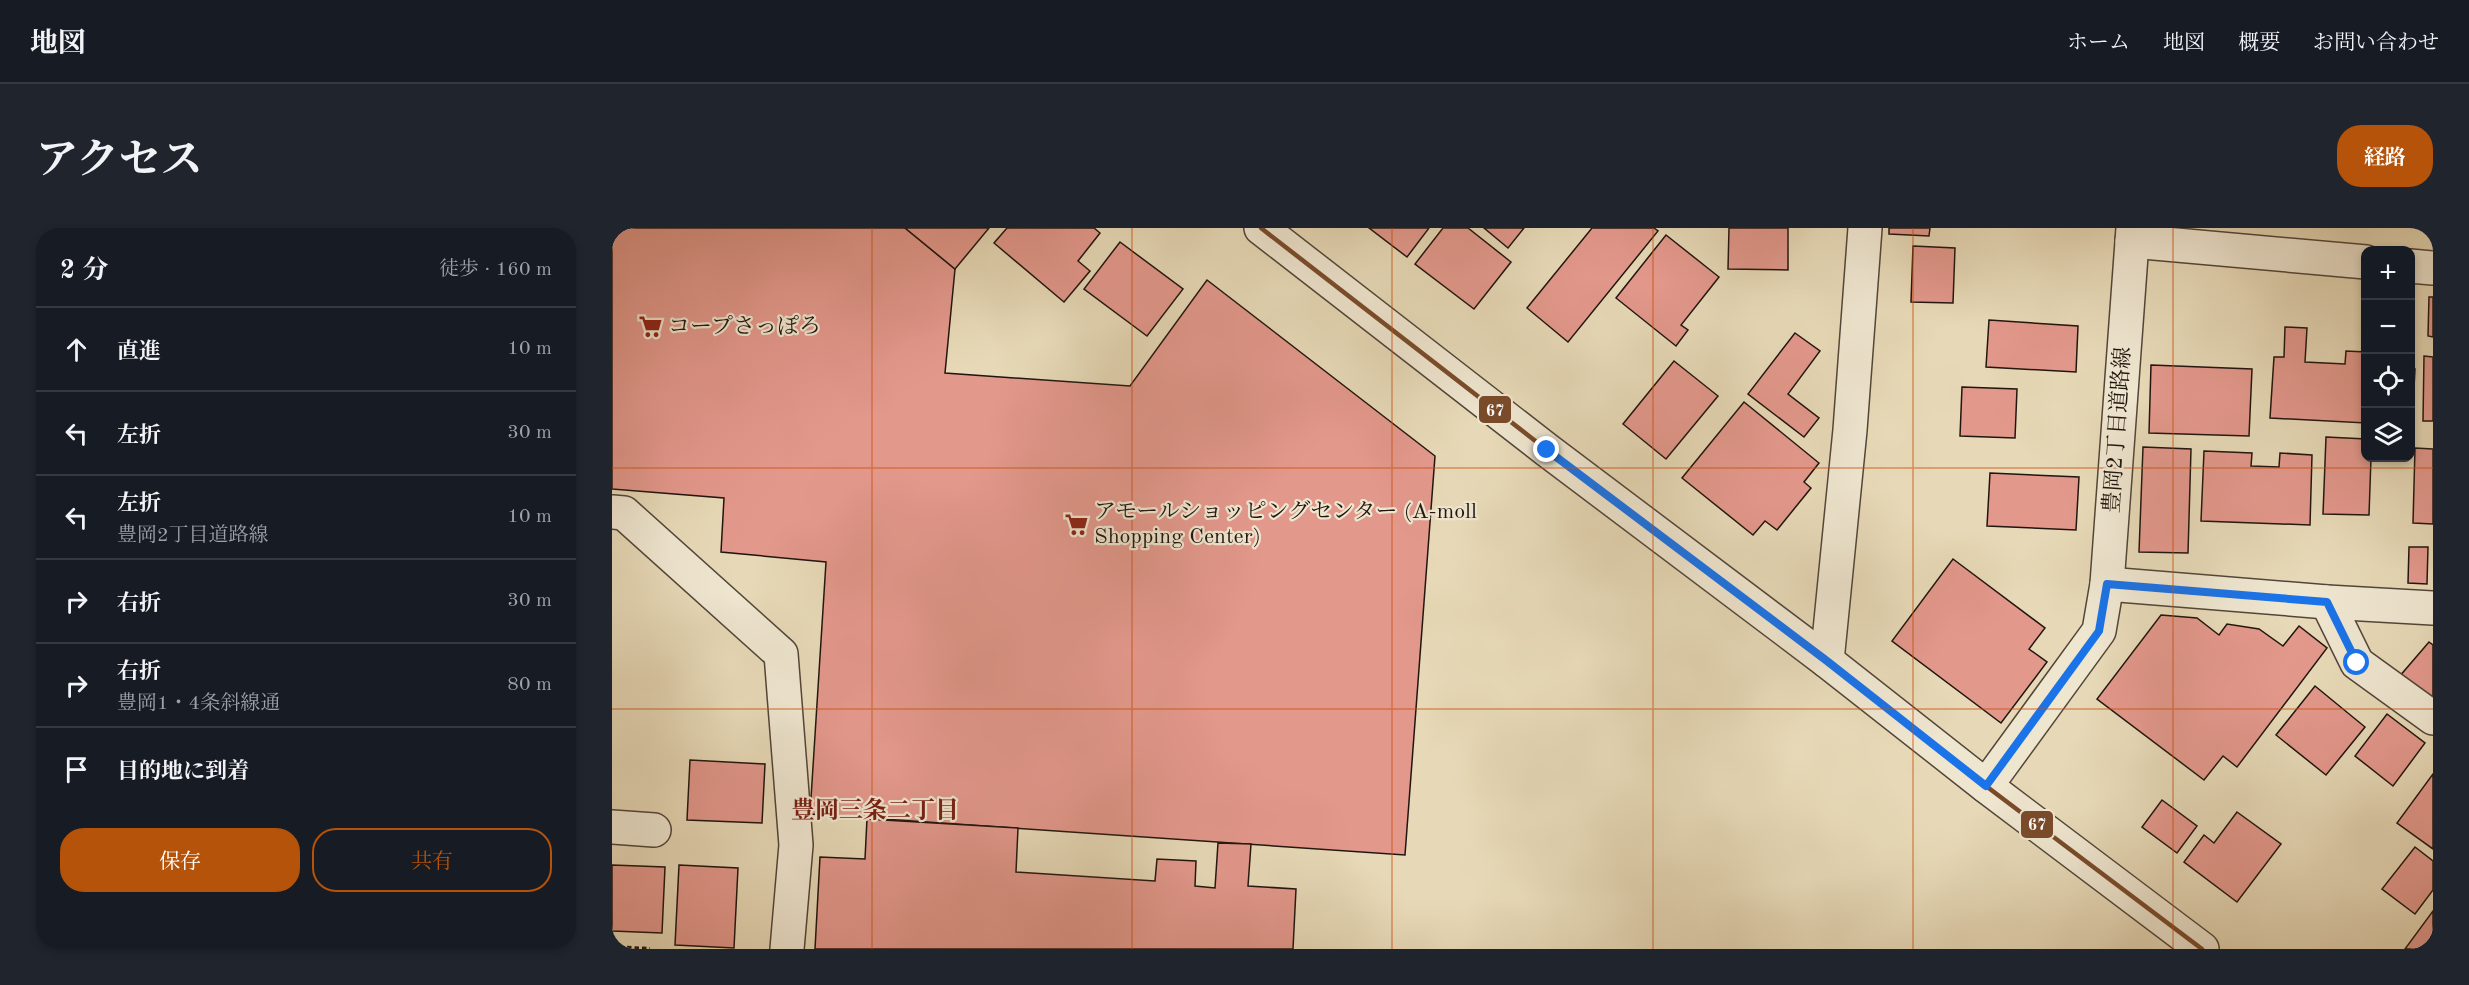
<!DOCTYPE html>
<html lang="ja">
<meta charset="utf-8">
<style>
body{margin:0;font-family:"Old Standard TT","Noto Serif JP",serif;background:#20242c;color:#f1f3f6}
.controls{position:absolute;right:18px;top:18px;display:grid;overflow:hidden;border-radius:12px;box-shadow:0 3px 9px #0003}
.controls button{width:54px;height:54px;display:grid;place-items:center;padding:0;border:0;border-bottom:2px solid #363941;background:#171b24;color:#f1f3f6;font:30px sans-serif}
.stop{position:absolute;width:18px;height:18px;margin:-14px;border:4px solid #1a73e8;border-radius:50%;background:#fff}
.stop.end{background:#1a73e8;border-color:#fff;box-shadow:0 2px 6px #0008}
.list{margin:0;padding:0;list-style:none}
h2{display:flex;justify-content:space-between;align-items:center;height:78px;margin:0;padding:0 24px;font-size:26px}
h2 small{font-size:20px;font-weight:400;color:#9ea1a6}
.list li{display:grid;grid-template-columns:39px 1fr auto;gap:18px;align-items:center;box-sizing:border-box;height:84px;padding:0 24px;border-top:2px solid #363941}
.list b{display:block;font-size:22px;white-space:nowrap}
.list p{margin:0;font-size:20px;white-space:nowrap;color:#9ea1a6}
.list em{font-size:20px;font-style:normal;color:#9ea1a6}
.actions{display:flex;gap:12px;padding:18px 24px}
.actions a{flex:1;padding:14px 0;border:2px solid #b45309;border-radius:24px;text-align:center;font-size:21px;color:#b45309}
.actions .main{background:#b45309;color:#fff}
.icon{flex:none;width:33px;height:33px;fill:none;stroke:currentColor;stroke-width:2;stroke-linecap:round;stroke-linejoin:round}
.map{position:relative;flex:none;width:1821px;height:721px;overflow:hidden;border-radius:24px}
header{display:flex;align-items:center;gap:36px;box-sizing:border-box;height:84px;padding:0 30px;background:#171b24;border-bottom:2px solid #363941}
header strong{font-size:28px}
nav{display:flex;gap:33px;margin-inline-start:auto;font-size:21px}
.intro{display:flex;align-items:center;justify-content:space-between;box-sizing:border-box;height:144px;padding:0 36px}
h1{margin:0;font-size:42px}
.button{padding:15px 27px;border-radius:24px;background:#b45309;color:#fff;font-size:21px;font-weight:700}
main{display:flex;gap:36px;padding:0 36px}
aside{flex:1;background:#171b24;border-radius:24px;box-shadow:0 3px 9px #0003}
.map>svg:first-child{display:block}
.building{fill:#e3988c;stroke:#21150f;stroke-width:1.5}
.lines{fill:none;stroke-linecap:round;stroke-linejoin:round}
.minor-casing{stroke:#524639;stroke-width:36}
.path{stroke:#21150f;stroke-width:4;stroke-dasharray:4.5 3;stroke-linecap:butt}
.minor{stroke:#efe6d0;stroke-width:33}
.bus-1-casing{stroke:#efe6d0;stroke-width:9}
.bus-1{stroke:#7a4b2a;stroke-width:4.5}
.route{stroke:#1a73e8;stroke-width:8}
.grid{fill:none;stroke:#ca4f0c;stroke-width:1.5;stroke-opacity:0.55}
.labels{text-anchor:middle;dominant-baseline:central;stroke-width:4.5;stroke-linejoin:round;paint-order:stroke}
.poi-label{font-size:22px;fill:#21150f;stroke:#efe6d0;text-anchor:start}
.street-label{font-size:22px;fill:#21150f;stroke:#efe6d0}
.neighbourhood-label{font-size:24px;font-weight:bold;fill:#7a1f14;stroke:#efe6d0}
.line-badge{stroke:#efe6d0;stroke-width:2}
.badge-label{font-size:16px;text-anchor:middle;font-weight:bold;fill:#fff}
</style>
<header>
<strong>地図</strong>
<nav><a>ホーム</a><a>地図</a><a>概要</a><a>お問い合わせ</a></nav>
</header>
<div class="intro"><h1>アクセス</h1><a class="button">経路</a></div>
<main>
<aside>
<h2>2 分<small>徒歩 · 160 m</small></h2>
<ul class="list">
<li><svg class="icon" aria-label="ahead" viewBox="0 0 24 24"><path d="M12 20V5M6 11l6-6 6 6"/></svg><div><b>直進</b></div><em>10 m</em></li>
<li><svg class="icon" aria-label="left" viewBox="0 0 24 24"><path d="M17 20v-9H6M10 6l-5 5 5 5"/></svg><div><b>左折</b></div><em>30 m</em></li>
<li><svg class="icon" aria-label="left" viewBox="0 0 24 24"><path d="M17 20v-9H6M10 6l-5 5 5 5"/></svg><div><b>左折</b><p>豊岡2丁目道路線</p></div><em>10 m</em></li>
<li><svg class="icon" aria-label="right" viewBox="0 0 24 24"><path d="M7 20v-9h11M14 6l5 5-5 5"/></svg><div><b>右折</b></div><em>30 m</em></li>
<li><svg class="icon" aria-label="right" viewBox="0 0 24 24"><path d="M7 20v-9h11M14 6l5 5-5 5"/></svg><div><b>右折</b><p>豊岡1・4条斜線通</p></div><em>80 m</em></li>
<li><svg class="icon" aria-label="arrive" viewBox="0 0 24 24"><path d="M6 21V4h12l-3 4 3 4H6"/></svg><div><b>目的地に到着</b></div></li>
</ul>
<div class="actions"><a class="main">保存</a><a>共有</a></div>
</aside>
<div class="map">
<svg width="1821" height="721" viewBox="0 0 1821 721">
<rect width="100%" height="100%" fill="#e7d9b7"/>
<filter id="stains"><feTurbulence type="fractalNoise" baseFrequency=".00333" numOctaves="4"/><feColorMatrix values="0 0 0 0 .2 0 0 0 0 .09 0 0 0 0 .02 0 0 0 .5 -.17"/></filter>
<radialGradient id="worn" r=".72"><stop offset=".6" stop-color="#630" stop-opacity="0"/><stop offset="1" stop-color="#630" stop-opacity=".3"/></radialGradient>
<!-- building -->
<g class="building">
<polygon points="0,0 293,0 343,41 333,145 518,158 595,52 823,228 793,627 198,586 214,334 109,324 112,270 0,261"/>
<polygon points="293,0 377,0 343,41"/>
<polygon points="395,0 482,0 488,5 466,33 478,43 452,74 382,15"/>
<polygon points="757,0 817,0 795,29"/>
<polygon points="831,0 856,0 899,34 862,81 803,36"/>
<polygon points="872,0 912,0 896,20"/>
<polygon points="980,0 1042,0 1046,3 956,114 915,80"/>
<polygon points="1117,0 1176,0 1176,42 1116,41"/>
<polygon points="1277,0 1318,0 1317,8 1277,6"/>
<polygon points="1054,7 1107,49 1069,97 1076,102 1064,118 1004,70"/>
<polygon points="508,14 571,61 535,108 472,61"/>
<polygon points="1301,18 1343,20 1341,75 1299,74"/>
<polygon points="1817,69 1821,69 1821,109 1816,108"/>
<polygon points="1377,92 1466,98 1464,144 1374,139"/>
<polygon points="1673,99 1695,100 1693,134 1733,136 1734,123 1754,124 1754,195 1658,190 1662,129 1672,129"/>
<polygon points="1183,105 1208,123 1176,166 1207,190 1192,209 1136,166"/>
<polygon points="1812,128 1821,129 1821,193 1811,193"/>
<polygon points="1062,133 1106,168 1054,231 1011,196"/>
<polygon points="1539,137 1640,141 1637,208 1537,205"/>
<polygon points="1798,141 1803,141 1800,197 1798,197"/>
<polygon points="1350,159 1405,161 1403,210 1348,208"/>
<polygon points="1132,174 1207,235 1192,254 1199,260 1165,302 1153,293 1141,307 1070,250"/>
<polygon points="1714,209 1754,211 1754,230 1759,230 1757,287 1711,286"/>
<polygon points="1531,219 1579,221 1576,325 1527,324"/>
<polygon points="1803,220 1821,221 1821,296 1801,295"/>
<polygon points="1592,223 1640,225 1639,238 1667,239 1668,225 1700,227 1698,297 1589,293"/>
<polygon points="1378,245 1467,249 1464,302 1375,298"/>
<polygon points="1797,319 1816,319 1815,356 1796,355"/>
<polygon points="1341,331 1433,400 1417,421 1435,434 1389,495 1280,413"/>
<polygon points="1549,387 1585,390 1607,407 1615,396 1647,401 1671,418 1687,398 1715,420 1625,539 1611,528 1592,552 1485,471"/>
<polygon points="1817,414 1821,417 1821,478 1787,449"/>
<polygon points="1703,458 1753,499 1714,547 1664,507"/>
<polygon points="1775,486 1813,515 1781,558 1743,528"/>
<polygon points="78,532 153,536 150,595 75,592"/>
<polygon points="1821,546 1821,621 1785,595"/>
<polygon points="1550,572 1585,598 1565,625 1530,599"/>
<polygon points="1625,584 1669,616 1625,674 1572,634 1592,607 1602,615"/>
<polygon points="255,591 406,600 404,644 543,653 545,631 584,633 583,658 603,660 606,615 639,616 636,658 684,661 681,721 203,721 208,629 253,631"/>
<polygon points="1803,619 1821,633 1821,662 1803,686 1770,661"/>
<polygon points="0,637 53,639 50,705 0,703"/>
<polygon points="67,637 126,640 122,720 63,717"/>
<polygon points="1821,683 1821,721 1793,721"/>
</g>
<g class="lines">
<defs>
<g id="minor">
<polyline points="649,0 935,222 1215,433 1374,558 1590,721"/>
<polyline points="1520,13 1754,34"/>
<polyline points="1798,38 1821,40"/>
<polyline points="0,284 12,285 169,426 184,617 175,721"/>
<polyline points="1495,356 1715,374 1821,380"/>
<polyline points="1715,374 1745,435 1821,490"/>
<polyline points="1215,433 1238,202 1253,0"/>
<polyline points="1374,558 1487,403 1495,356 1521,0"/>
<polyline points="0,599 42,602"/>
</g>
</defs>
<!-- minor casing -->
<use href="#minor" class="minor-casing"/>
<!-- path -->
<polyline class="path" points="0,719 38,721"/>
<!-- minor -->
<use href="#minor" class="minor"/>
<defs>
<polyline id="bus-1" points="649,0 935,222 1215,433 1374,558 1590,721"/>
</defs>
<!-- bus-1 casing -->
<use href="#bus-1" class="bus-1-casing"/>
<!-- bus-1 -->
<use href="#bus-1" class="bus-1"/>
</g>
<g class="lines">
<!-- route -->
<polyline class="route" points="935,222 1215,433 1374,558 1487,403 1495,356 1715,374 1745,435"/>
</g>
<!-- grid -->
<path class="grid" d="M260,0V721M520,0V721M780,0V721M1041,0V721M1301,0V721M1561,0V721M0,240H1821M0,481H1821"/>
<!-- icons -->
<defs>
<symbol id="supermarket-bare" viewBox="-9 -9 18 18"><path d="M-6-5.5h2.5l.6 2H6L4.5 2H-2.5L-4.4-4H-6ZM-1.5 3.2a1.3 1.3 0 1 0 .1 0ZM3 3.2a1.3 1.3 0 1 0 .1 0Z" fill="#8f2418" stroke="#efe6d0" stroke-width="2.5" paint-order="stroke"/></symbol>
</defs>
<g fill-rule="evenodd">
<use href="#supermarket-bare" x="22" y="82" width="33" height="33"/>
<use href="#supermarket-bare" x="448" y="280" width="33" height="33"/>
</g>
<g class="labels">
<!-- poi labels -->
<g class="poi-label">
<text x="56" y="99">コープさっぽろ</text>
<text x="482" y="284">アモールショッピングセンター (A-moll<tspan x="482" dy="25">Shopping Center)</tspan></text>
</g>
<!-- street labels -->
<g class="street-label">
<text transform="translate(1506 202) rotate(-86)">豊岡2丁目道路線</text>
</g>
<!-- neighbourhood labels -->
<g class="neighbourhood-label">
<text x="263" y="584">豊岡三条二丁目</text>
</g>
</g>
<g class="line-badge">
<rect x="866" y="167" width="34" height="29" rx="6" fill="#7a4b2a"/>
<rect x="1408" y="582" width="34" height="29" rx="6" fill="#7a4b2a"/>
</g>
<g class="badge-label">
<text x="883" y="188">67</text>
<text x="1425" y="602">67</text>
</g>
<rect width="100%" height="100%" filter="url(#stains)"/>
<rect width="100%" height="100%" fill="url(#worn)"/>
</svg>
<div class="controls">
<button>+</button>
<button>−</button>
<button><svg class="icon" aria-label="locate" viewBox="0 0 24 24"><circle cx="12" cy="12" r="6"/><path d="M12 2v4M12 18v4M2 12h4M18 12h4"/></svg></button>
<button><svg class="icon" aria-label="layers" viewBox="0 0 24 24"><path d="M12 4l9 5-9 5-9-5zM3 14l9 5 9-5"/></svg></button>
</div>
<div class="stop" style="left:1745px;top:435px"></div>
<div class="stop end" style="left:935px;top:222px"></div>
</div>
</main>
